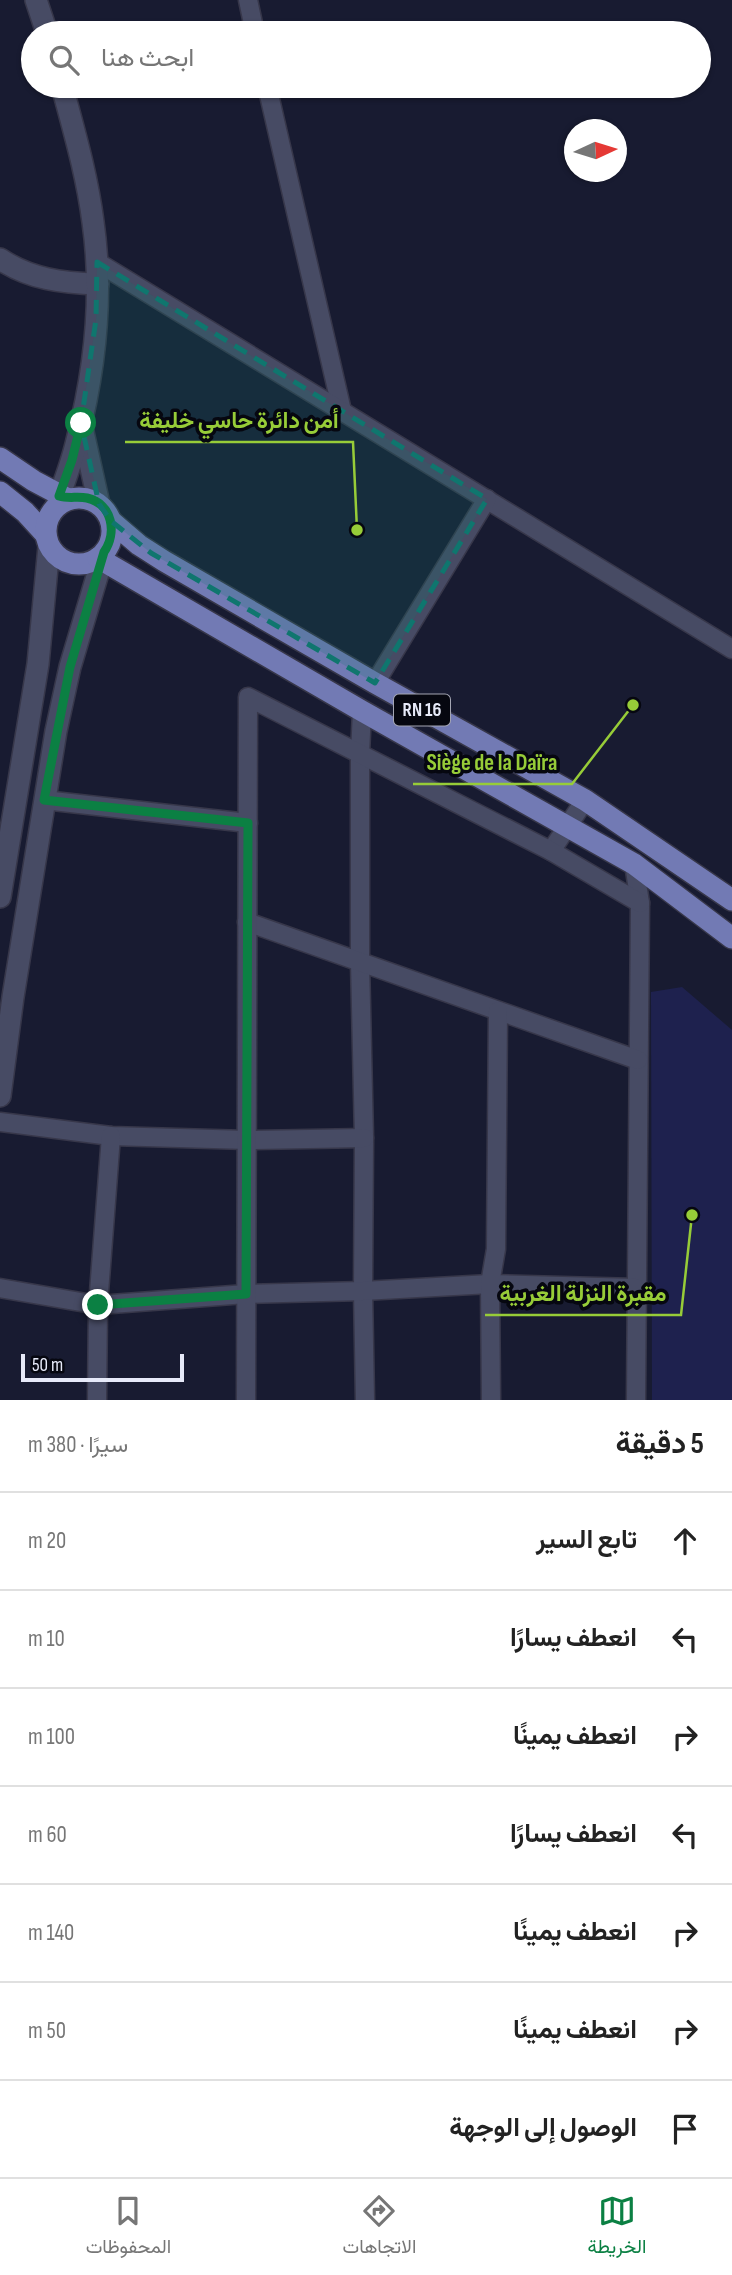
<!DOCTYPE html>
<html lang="ar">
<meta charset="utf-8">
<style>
body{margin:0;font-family:"Sofia Sans Condensed",Vazirmatn,sans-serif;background:#f6f6f6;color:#222;direction:rtl}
.compass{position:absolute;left:564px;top:119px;width:63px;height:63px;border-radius:50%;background:#fff;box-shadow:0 2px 5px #0004;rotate:86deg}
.scale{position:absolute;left:21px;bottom:18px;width:163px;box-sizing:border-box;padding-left:7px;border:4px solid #e7eaf9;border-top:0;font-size:19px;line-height:24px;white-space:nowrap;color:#e7eaf9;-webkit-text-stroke:5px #060710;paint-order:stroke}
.stop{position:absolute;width:21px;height:21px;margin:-16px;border:5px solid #0b8043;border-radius:50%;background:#fff}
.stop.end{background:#0b8043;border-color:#fff;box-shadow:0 2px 7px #0008}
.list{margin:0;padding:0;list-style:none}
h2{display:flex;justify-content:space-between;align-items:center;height:91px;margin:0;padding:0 28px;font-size:30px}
h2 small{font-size:23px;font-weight:400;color:#767676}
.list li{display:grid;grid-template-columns:46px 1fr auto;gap:21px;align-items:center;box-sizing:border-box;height:98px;padding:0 28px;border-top:2px solid #e0e0e0}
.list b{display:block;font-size:26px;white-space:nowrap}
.list em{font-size:23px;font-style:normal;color:#767676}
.icon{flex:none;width:38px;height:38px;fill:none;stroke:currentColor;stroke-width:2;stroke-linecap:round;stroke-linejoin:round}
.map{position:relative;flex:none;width:732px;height:1400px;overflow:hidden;direction:ltr}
.search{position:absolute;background:#fff;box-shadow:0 2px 5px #0004;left:21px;right:21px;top:21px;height:77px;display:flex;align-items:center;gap:18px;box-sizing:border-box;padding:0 24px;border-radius:38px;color:#767676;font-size:26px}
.sheet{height:777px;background:#fff}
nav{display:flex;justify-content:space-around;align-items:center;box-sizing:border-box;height:98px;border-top:2px solid #e0e0e0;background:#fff;font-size:19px;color:#767676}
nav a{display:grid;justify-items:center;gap:4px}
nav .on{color:#0b8043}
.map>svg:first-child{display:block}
.green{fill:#1e214e}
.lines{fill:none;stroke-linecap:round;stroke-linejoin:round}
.street-casing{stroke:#37374a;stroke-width:21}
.secondary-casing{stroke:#37374a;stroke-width:24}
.primary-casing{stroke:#37374a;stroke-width:24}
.street{stroke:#474b64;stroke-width:18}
.secondary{stroke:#474b64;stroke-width:21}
.primary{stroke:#727ab4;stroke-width:21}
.route{stroke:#0b8043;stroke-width:9}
.marked{fill:#0f766e;fill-opacity:0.2;stroke:#0f766e;stroke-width:5;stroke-dasharray:14 9;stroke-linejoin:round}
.labels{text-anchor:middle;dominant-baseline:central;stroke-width:7;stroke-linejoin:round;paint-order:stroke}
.shield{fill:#060710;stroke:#a4a6b3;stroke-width:2}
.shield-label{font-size:19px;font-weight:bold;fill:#e7eaf9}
.leader{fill:none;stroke:#97cc38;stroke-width:2.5}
.callout-dot{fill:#97cc38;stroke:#060710;stroke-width:2.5}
.callout-label{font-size:23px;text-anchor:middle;font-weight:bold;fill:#97cc38;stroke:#060710;stroke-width:7;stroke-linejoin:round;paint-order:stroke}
</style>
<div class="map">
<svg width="732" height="1400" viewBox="0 0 732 1400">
<rect width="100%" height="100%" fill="#181b31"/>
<!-- green -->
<polygon class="green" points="682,987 732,1030 732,1400 652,1400 651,992"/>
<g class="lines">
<defs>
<g id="street">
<polyline points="248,0 255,33"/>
<polyline points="267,86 342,411"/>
<polyline points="97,262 732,649"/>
<polyline points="375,683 487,499"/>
<polyline points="362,711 360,754 360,962 364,1138 363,1291 365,1400"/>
<polyline points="44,800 248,823"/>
<polyline points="551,851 585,800"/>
<polyline points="634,864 640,903 636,1400"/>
<polyline points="247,922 638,1060"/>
<polyline points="0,1122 111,1136 247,1140 364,1138"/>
<polyline points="0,1288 98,1305 246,1294 363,1291 490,1284 636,1288"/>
<polyline points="97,1400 98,1305 111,1136"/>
<polyline points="246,1400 248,697 551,851 640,903"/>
<polyline points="491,1400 490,1284 496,1249 498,1011"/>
</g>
<g id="secondary">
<polyline points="36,0 47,33"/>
<path d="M0,259C30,279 62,283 98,284"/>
<polyline points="83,432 99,504"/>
<path d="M56,506C63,484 72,463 77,440C95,370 103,293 93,222C87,175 74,131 62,86"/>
<polyline points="0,897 38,664 49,546"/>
<polyline points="0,1096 13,997 56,731 70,667 104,553"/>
</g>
<g id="primary">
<polyline points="0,458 34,481 68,499"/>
<polyline points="0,492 25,512 46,535"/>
<circle cx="79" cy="531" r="33"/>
<polyline points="111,521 139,545 164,561 375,683 585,800 732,900"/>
<polyline points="98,558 362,711 634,864 732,938"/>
</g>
</defs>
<!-- street casing -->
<use href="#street" class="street-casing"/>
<!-- secondary casing -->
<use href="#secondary" class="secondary-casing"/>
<!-- primary casing -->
<use href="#primary" class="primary-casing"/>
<!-- street -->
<use href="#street" class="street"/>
<!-- secondary -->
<use href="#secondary" class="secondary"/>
<!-- primary -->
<use href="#primary" class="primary"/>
</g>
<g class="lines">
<!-- route -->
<path class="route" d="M81,423L72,460L59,496C69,499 77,496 87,498C113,504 117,533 104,552L70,667L44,800L248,823L246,1294L98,1305"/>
</g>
<!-- marked area -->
<path class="marked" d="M97,262L487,499L375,683L151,553L111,521L99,504L81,423L96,319Z"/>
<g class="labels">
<!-- shield labels -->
<rect class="shield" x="394" y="694.5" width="56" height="31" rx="5"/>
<g class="shield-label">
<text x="422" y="710">RN 16</text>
</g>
</g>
<!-- callouts -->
<path class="leader" d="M357 530L353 442H125M633 705L572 784H413M692 1215L681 1315H485"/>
<g class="callout-dot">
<circle cx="357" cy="530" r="7"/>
<circle cx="633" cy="705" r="7"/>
<circle cx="692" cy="1215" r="7"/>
</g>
<g class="callout-label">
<text x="239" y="428">أمن دائرة حاسي خليفة</text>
<text x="492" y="770">Siège de la Daïra</text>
<text x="583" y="1301">مقبرة النزلة الغربية</text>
</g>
</svg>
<svg class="compass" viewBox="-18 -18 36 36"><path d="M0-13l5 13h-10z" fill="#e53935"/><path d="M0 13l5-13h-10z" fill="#767676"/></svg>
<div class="scale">50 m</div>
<div class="stop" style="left:81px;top:423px"></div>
<div class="stop end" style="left:98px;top:1305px"></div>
<div class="search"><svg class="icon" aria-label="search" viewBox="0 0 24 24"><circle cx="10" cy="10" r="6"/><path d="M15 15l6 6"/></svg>ابحث هنا</div>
</div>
<section class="sheet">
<h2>5 دقيقة<small>سيرًا · 380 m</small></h2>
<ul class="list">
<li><svg class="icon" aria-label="ahead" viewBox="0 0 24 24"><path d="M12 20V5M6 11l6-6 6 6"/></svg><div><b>تابع السير</b></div><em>20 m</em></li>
<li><svg class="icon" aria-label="left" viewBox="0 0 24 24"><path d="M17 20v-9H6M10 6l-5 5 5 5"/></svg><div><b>انعطف يسارًا</b></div><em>10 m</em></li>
<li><svg class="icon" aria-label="right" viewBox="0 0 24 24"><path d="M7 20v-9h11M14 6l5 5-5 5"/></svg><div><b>انعطف يمينًا</b></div><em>100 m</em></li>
<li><svg class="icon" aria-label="left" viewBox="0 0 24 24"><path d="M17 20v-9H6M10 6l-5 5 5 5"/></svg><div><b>انعطف يسارًا</b></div><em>60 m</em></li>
<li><svg class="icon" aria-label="right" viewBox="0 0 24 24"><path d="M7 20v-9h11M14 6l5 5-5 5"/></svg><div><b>انعطف يمينًا</b></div><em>140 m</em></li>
<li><svg class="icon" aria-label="right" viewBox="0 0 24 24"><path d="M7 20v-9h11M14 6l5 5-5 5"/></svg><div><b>انعطف يمينًا</b></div><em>50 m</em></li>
<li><svg class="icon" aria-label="arrive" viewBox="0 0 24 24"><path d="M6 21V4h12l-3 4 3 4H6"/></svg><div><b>الوصول إلى الوجهة</b></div></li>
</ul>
</section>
<nav>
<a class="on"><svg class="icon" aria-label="map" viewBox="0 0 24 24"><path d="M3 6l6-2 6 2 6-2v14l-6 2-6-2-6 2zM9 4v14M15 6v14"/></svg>الخريطة</a>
<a><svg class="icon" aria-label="directions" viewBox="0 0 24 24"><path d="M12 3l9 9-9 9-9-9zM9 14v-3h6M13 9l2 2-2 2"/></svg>الاتجاهات</a>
<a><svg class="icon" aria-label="saved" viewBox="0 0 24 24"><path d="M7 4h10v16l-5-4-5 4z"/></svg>المحفوظات</a>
</nav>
